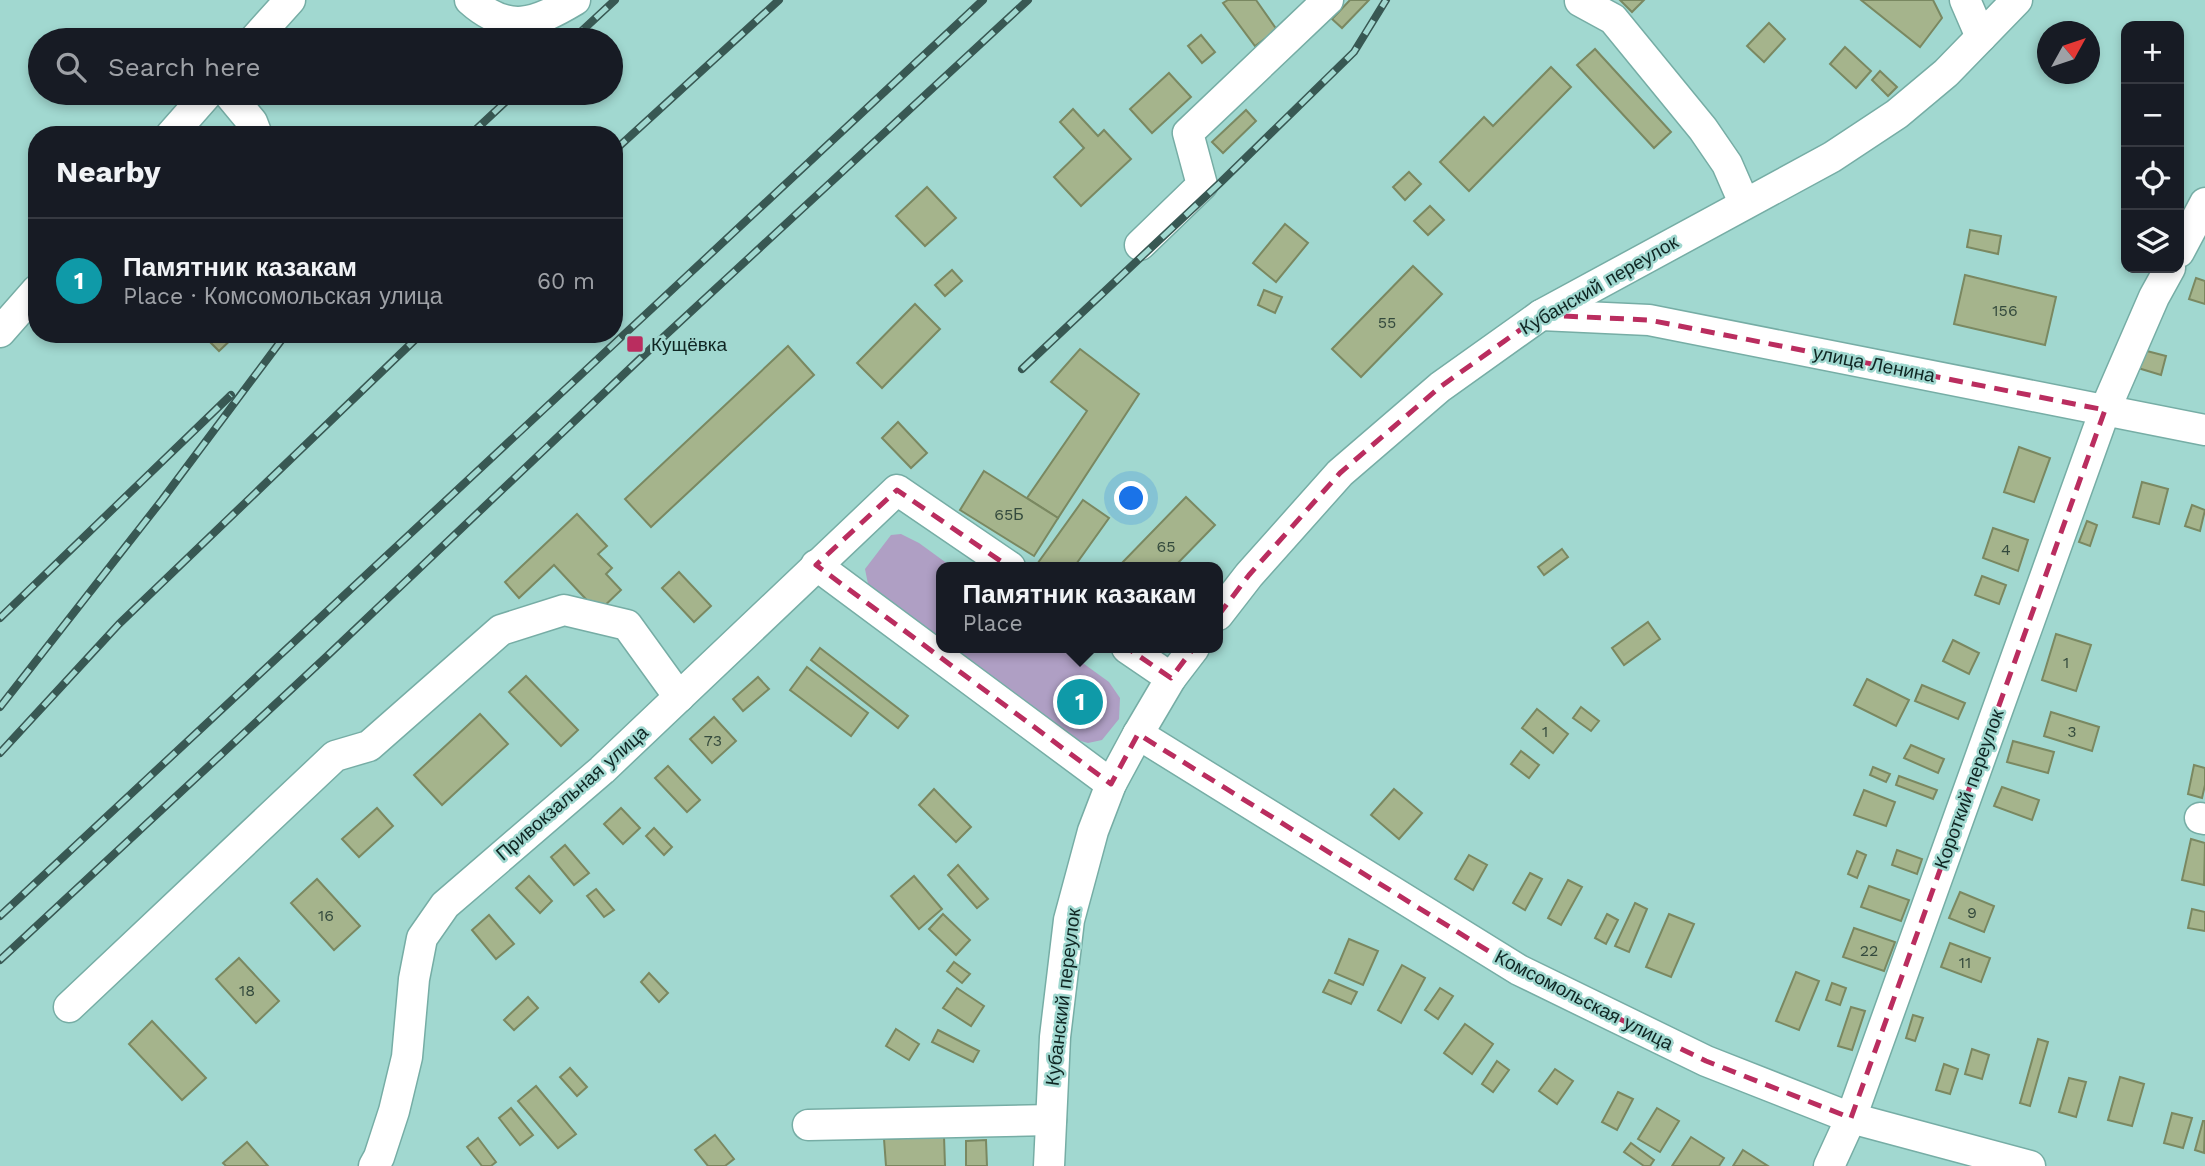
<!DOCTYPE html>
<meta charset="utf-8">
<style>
body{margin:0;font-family:"Work Sans",sans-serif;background:#242831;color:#f1f3f6}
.controls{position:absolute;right:21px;top:21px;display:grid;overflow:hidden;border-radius:14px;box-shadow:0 4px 10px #0003}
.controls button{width:63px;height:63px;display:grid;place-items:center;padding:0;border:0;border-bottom:2px solid #363941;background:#171b24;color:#f1f3f6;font:35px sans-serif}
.compass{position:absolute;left:2037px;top:21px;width:63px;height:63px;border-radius:50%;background:#171b24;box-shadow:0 4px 10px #0003;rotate:50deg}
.you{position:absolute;left:1132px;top:499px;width:24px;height:24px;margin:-18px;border:5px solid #fff;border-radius:50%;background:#1a73e8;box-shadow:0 0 0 10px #1a73e833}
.badge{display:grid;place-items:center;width:46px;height:46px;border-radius:50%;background:#d89ab2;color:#fff;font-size:23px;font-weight:700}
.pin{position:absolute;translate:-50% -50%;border:4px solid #fff;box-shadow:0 2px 7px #0006}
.popup{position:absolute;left:936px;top:562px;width:287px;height:91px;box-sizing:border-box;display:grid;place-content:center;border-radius:14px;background:#171b24;filter:drop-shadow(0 2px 5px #0005);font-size:23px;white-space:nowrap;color:#9ea1a6}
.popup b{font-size:26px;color:#f1f3f6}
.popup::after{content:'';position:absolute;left:50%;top:100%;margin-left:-14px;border:14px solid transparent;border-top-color:#171b24}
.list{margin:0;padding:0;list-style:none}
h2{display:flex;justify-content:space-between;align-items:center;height:91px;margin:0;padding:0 28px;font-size:30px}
h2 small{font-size:23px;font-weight:400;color:#9ea1a6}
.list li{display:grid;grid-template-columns:46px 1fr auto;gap:21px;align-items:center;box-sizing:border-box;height:126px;padding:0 28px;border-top:2px solid #363941}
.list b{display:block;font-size:26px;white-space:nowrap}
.list p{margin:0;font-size:23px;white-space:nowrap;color:#9ea1a6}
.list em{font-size:23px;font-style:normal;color:#9ea1a6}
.icon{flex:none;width:38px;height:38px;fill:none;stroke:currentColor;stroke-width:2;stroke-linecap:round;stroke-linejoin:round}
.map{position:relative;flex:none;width:2205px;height:1166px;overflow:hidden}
.search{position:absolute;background:#171b24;box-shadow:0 4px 10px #0003;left:28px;top:28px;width:595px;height:77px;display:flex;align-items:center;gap:18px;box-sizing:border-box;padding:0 24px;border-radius:38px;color:#9ea1a6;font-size:26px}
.panel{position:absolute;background:#171b24;box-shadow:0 4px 10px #0003;left:28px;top:126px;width:595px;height:217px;border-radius:28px}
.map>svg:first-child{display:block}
.green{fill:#af9fc4}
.building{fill:#a5b48c;stroke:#7a8861;stroke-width:2}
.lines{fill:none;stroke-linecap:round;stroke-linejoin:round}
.minor-casing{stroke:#76ada5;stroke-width:33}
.minor{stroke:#fff;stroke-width:30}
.rail-casing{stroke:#385853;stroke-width:8}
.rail{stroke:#a1d8d0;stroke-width:5;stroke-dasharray:16;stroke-linecap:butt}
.marked{fill:none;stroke:#ba2d5f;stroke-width:5;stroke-dasharray:14 9;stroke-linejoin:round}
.poi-dot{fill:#ba2d5f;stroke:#a1d8d0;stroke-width:2.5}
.labels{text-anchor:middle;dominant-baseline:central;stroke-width:5;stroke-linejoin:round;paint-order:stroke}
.number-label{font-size:16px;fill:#344a3d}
.street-label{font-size:19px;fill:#0f2623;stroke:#a1d8d0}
.poi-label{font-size:19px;fill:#0f2623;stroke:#a1d8d0;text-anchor:start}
</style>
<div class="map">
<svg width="2205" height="1166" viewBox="0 0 2205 1166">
<rect width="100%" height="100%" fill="#a1d8d0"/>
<!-- green -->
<g class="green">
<polygon points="901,534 919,543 952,567 942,567 942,642 869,589 865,569 891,535"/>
<polygon points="950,648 1062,648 1109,682 1120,698 1119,719 1102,740 1088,743 1077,740"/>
</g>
<!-- building -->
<g class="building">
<polygon points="1228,0 1256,0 1277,30 1255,46 1223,3"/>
<polygon points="1350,0 1369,0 1342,28 1332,19"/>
<polygon points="1620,0 1644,0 1632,12"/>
<polygon points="1861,0 1933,0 1942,18 1920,47"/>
<polygon points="1769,23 1785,39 1764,62 1747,46"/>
<polygon points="1201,35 1215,52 1202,63 1188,46"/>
<polygon points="1845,47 1871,71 1856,88 1830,64"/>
<polygon points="1595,49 1671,132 1654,148 1577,65"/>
<polygon points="1551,67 1571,87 1469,191 1440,162 1484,117 1493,126"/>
<polygon points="1880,71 1897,87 1888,96 1872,80"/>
<polygon points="1169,73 1191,97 1152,133 1130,109"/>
<polygon points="1073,109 1098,136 1104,130 1131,159 1081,206 1054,177 1084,148 1060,122"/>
<polygon points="1246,110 1256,121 1223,153 1212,142"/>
<polygon points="1409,172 1421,184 1405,200 1393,187"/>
<polygon points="927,187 956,218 925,246 896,216"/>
<polygon points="1430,206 1444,220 1428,235 1414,221"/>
<polygon points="1285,224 1308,243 1276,282 1253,263"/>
<polygon points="1970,230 2001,236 1998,254 1967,247"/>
<polygon points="1413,266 1442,294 1361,377 1332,349"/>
<polygon points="952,270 962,281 945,296 935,285"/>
<polygon points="1965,275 2056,297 2045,345 1954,324"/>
<polygon points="2196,278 2205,281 2205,304 2189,299"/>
<polygon points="1264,290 1282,297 1275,313 1258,305"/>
<polygon points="915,304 940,329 882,388 857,363"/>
<polygon points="202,334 237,334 219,351"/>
<polygon points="788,346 814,375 651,527 625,499"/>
<polygon points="1080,349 1139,394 1058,518 1027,498 1087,411 1051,382"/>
<polygon points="2143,350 2166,356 2161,375 2138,368"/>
<polygon points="898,422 927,453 911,468 882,438"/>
<polygon points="2019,447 2050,458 2034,502 2004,492"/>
<polygon points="984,471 1058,518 1034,556 960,510"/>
<polygon points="2142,482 2168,489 2159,524 2133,517"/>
<polygon points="1186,497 1215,525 1174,567 1118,567"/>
<polygon points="1083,500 1109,518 1074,567 1035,567"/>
<polygon points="2192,505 2205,510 2200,531 2185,526"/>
<polygon points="577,514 607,546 598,554 612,568 606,574 621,590 598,612 554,565 519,598 505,582"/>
<polygon points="2087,521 2097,525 2090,546 2079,542"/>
<polygon points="1993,528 2028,540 2018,571 1983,558"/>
<polygon points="1562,549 1568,557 1544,575 1538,567"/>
<polygon points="679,572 711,606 694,622 662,588"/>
<polygon points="1982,576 2006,585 1999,604 1975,595"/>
<polygon points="1648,622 1660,639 1624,665 1612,648"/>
<polygon points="2056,634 2091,645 2076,691 2042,680"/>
<polygon points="1953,640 1979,653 1969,674 1943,661"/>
<polygon points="820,648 908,716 898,728 811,660"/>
<polygon points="807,667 868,713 851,736 790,690"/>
<polygon points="526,676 578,730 561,746 509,692"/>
<polygon points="758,677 769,689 743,711 733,699"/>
<polygon points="1867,679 1909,700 1896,726 1854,705"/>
<polygon points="1922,685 1965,703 1958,719 1915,701"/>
<polygon points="1581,707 1599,721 1591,731 1573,718"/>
<polygon points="1537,709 1568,734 1553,753 1522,728"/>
<polygon points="2051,712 2099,727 2092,751 2044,736"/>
<polygon points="480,714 508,744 442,805 414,775"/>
<polygon points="714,717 736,741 712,763 690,739"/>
<polygon points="2013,741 2054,752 2048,773 2007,762"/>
<polygon points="1911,745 1944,759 1938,773 1904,758"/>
<polygon points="1521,751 1539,765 1529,778 1511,764"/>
<polygon points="2194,765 2205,768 2205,785 2202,798 2188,794"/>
<polygon points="668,766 700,800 687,812 655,778"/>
<polygon points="1873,767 1890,774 1886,782 1870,775"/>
<polygon points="1899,776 1937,790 1933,799 1896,785"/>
<polygon points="2002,787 2039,800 2032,820 1994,806"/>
<polygon points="934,789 971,827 956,842 919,805"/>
<polygon points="1394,789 1422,813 1399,839 1371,815"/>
<polygon points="1864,790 1895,802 1886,826 1854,815"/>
<polygon points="377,808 393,826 359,857 342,839"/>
<polygon points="621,808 640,828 623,844 604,824"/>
<polygon points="654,828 672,847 664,855 646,836"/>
<polygon points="2191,839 2205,843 2204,885 2182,880"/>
<polygon points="565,845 589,873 574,885 551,857"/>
<polygon points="1897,850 1922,859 1917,874 1892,865"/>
<polygon points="1857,851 1866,855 1857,878 1848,874"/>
<polygon points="1469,855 1487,865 1473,890 1455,879"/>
<polygon points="958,865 988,899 977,908 948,875"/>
<polygon points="1530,873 1542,879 1525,910 1513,903"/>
<polygon points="529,876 552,901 540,913 516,888"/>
<polygon points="914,876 942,909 919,929 891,896"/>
<polygon points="317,879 360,926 334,950 291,903"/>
<polygon points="1568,880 1582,887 1561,925 1548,918"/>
<polygon points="1869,886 1909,900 1901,921 1861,907"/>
<polygon points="596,889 614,910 604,917 587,896"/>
<polygon points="1960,892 1994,906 1984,932 1949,918"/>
<polygon points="1635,903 1647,909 1629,952 1615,946"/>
<polygon points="2192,909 2205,912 2205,931 2188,928"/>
<polygon points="943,914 970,940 956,955 929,929"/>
<polygon points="1607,914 1618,920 1606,944 1595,938"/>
<polygon points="1669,914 1694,924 1671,977 1646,967"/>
<polygon points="489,915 514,944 496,959 472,930"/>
<polygon points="1854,928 1895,942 1884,971 1843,957"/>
<polygon points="1349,939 1378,951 1363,985 1335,973"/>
<polygon points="1950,943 1990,958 1981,982 1941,967"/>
<polygon points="239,958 279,1001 256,1023 216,979"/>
<polygon points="954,962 970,974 962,983 947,971"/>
<polygon points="1402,965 1425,978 1401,1023 1378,1010"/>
<polygon points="1796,972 1819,981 1799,1030 1776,1021"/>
<polygon points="649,973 668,993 659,1002 641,982"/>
<polygon points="1329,980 1357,992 1351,1004 1323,992"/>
<polygon points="1832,983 1846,988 1840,1005 1826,1000"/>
<polygon points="957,988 984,1006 971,1026 943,1008"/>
<polygon points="1440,988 1453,996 1438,1019 1425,1010"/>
<polygon points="528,997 538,1008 514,1030 504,1020"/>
<polygon points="1851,1007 1865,1011 1852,1050 1838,1046"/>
<polygon points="1913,1015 1923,1018 1915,1041 1906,1038"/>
<polygon points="152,1021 206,1078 182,1100 129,1044"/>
<polygon points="1465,1024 1493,1044 1472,1074 1444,1053"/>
<polygon points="896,1029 919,1044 909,1060 886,1046"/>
<polygon points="938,1030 979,1051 973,1062 932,1042"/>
<polygon points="2038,1039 2048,1042 2030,1106 2020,1103"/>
<polygon points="1972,1049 1989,1055 1982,1079 1965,1074"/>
<polygon points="1497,1061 1509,1070 1493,1092 1482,1084"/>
<polygon points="1944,1064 1958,1069 1950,1094 1936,1090"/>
<polygon points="570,1068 587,1087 577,1096 560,1077"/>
<polygon points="1555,1069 1573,1081 1557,1104 1539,1091"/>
<polygon points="2120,1077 2144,1084 2132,1126 2108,1120"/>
<polygon points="2069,1078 2086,1082 2076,1117 2059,1112"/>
<polygon points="536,1086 576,1134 558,1148 518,1101"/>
<polygon points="1618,1092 1633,1099 1617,1130 1602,1122"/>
<polygon points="511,1108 533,1135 520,1145 499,1118"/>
<polygon points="1657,1108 1679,1121 1660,1152 1638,1139"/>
<polygon points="2172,1113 2192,1118 2183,1148 2164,1143"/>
<polygon points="2203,1121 2205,1121 2204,1153 2195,1150"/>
<polygon points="715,1135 734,1159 725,1166 708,1166 695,1150"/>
<polygon points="944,1136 945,1166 886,1166 884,1139"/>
<polygon points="1691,1137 1724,1158 1719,1166 1672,1166"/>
<polygon points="478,1138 496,1162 491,1166 482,1166 467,1147"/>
<polygon points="986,1140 987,1166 966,1166 966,1141"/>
<polygon points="247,1142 268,1166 226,1166 223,1163"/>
<polygon points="1631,1143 1654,1160 1650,1166 1644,1166 1624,1152"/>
<polygon points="1743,1150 1768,1166 1733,1166"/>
</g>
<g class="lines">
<defs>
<g id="minor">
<path d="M470,0C508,34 535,24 575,0"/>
<polyline points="1965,0 1981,37"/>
<polyline points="1580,1 1613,19 1703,129 1727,164 1744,203"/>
<polyline points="254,40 290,0"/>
<polyline points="228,93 252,122 257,135"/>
<polyline points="171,135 208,93"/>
<polyline points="1140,245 1202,185 1188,133 1328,0"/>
<polyline points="2179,252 2205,203"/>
<polyline points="1541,315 1649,320 2205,430"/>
<polyline points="0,332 37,290"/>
<polyline points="816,565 1111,784"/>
<polyline points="1218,615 1249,575 1340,473 1440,387 1541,315 1832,157 1897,114 1946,73 2017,0"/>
<polyline points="1127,648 1171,678"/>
<polyline points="1138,734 1519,970 1706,1061 1851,1118 2030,1166"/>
<polyline points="2200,818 2205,819"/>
<polyline points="69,1007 335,756 369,746 501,630 564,610 627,625 679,697"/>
<polyline points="808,1125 1051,1120"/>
<polyline points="374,1166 379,1157 394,1111 407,1057 414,979 422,938 445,905 602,770 897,490 1010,567"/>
<polyline points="1049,1166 1055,1037 1069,920 1093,831 1111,784 1138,734 1171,678 1194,648"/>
<polyline points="1829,1166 1851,1118 2105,410 2154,297 2170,268"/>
</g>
</defs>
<!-- minor casing -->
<use href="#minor" class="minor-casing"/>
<!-- minor -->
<use href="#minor" class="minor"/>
<defs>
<g id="rail">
<polyline points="572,40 615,0"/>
<polyline points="470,135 515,93"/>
<polyline points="614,151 779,0"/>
<polyline points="1022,369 1221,182 1354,52 1386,0"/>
<polyline points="0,618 231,395"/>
<polyline points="0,707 162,500 286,334"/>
<polyline points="0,753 119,624 421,334"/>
<polyline points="0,916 983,0"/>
<polyline points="0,960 325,658 644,355 1028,0"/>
</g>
</defs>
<!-- rail casing -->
<use href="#rail" class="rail-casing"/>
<!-- rail -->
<use href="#rail" class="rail"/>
</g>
<!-- marked area -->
<path class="marked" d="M1541,315L1649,320L2105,410L1851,1118L1706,1061L1519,970L1138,734L1111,784L816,565L897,490L1171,678L1249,575L1340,473L1440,387Z"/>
<!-- markers -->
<rect class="poi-dot" x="626" y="335" width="18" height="18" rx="3.5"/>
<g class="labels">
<!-- number labels -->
<g class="number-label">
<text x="2005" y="310">156</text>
<text x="1387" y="322">55</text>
<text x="1009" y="514">65Б</text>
<text x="1166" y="546">65</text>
<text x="2006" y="549">4</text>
<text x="2066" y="662">1</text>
<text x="1545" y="731">1</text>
<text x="2072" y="731">3</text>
<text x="713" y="740">73</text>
<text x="1972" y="912">9</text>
<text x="326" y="915">16</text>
<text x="1869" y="950">22</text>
<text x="1965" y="962">11</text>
<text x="247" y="990">18</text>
</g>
<!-- street labels -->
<g class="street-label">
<text transform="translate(1599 285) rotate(-30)">Кубанский переулок</text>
<text transform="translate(1874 364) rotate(11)">улица Ленина</text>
<text transform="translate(1969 789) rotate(-70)">Короткий переулок</text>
<text transform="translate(572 793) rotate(-41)">Привокзальная улица</text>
<text transform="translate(1063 997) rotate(-83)">Кубанский переулок</text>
<text transform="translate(1584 1000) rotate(27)">Комсомольская улица</text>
</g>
<!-- poi labels -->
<g class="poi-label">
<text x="651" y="344">Кущёвка</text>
</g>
</g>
</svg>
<div class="controls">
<button>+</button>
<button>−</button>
<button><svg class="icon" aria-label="locate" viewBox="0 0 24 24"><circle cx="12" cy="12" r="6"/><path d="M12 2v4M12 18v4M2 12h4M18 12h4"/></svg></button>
<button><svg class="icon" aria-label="layers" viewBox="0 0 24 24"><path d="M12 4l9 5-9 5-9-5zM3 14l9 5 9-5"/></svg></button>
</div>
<svg class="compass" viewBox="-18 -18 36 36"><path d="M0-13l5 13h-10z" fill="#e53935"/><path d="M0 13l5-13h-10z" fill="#9ea1a6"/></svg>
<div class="you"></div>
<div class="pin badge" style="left:1080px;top:702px;background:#0f9aa8">1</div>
<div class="popup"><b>Памятник казакам</b>Place</div>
<div class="search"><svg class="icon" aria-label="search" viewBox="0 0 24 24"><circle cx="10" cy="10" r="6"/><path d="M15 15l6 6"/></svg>Search here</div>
<section class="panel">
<h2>Nearby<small></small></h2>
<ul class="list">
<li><span class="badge" style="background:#0f9aa8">1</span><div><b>Памятник казакам</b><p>Place · Комсомольская улица</p></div><em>60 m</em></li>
</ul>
</section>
</div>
